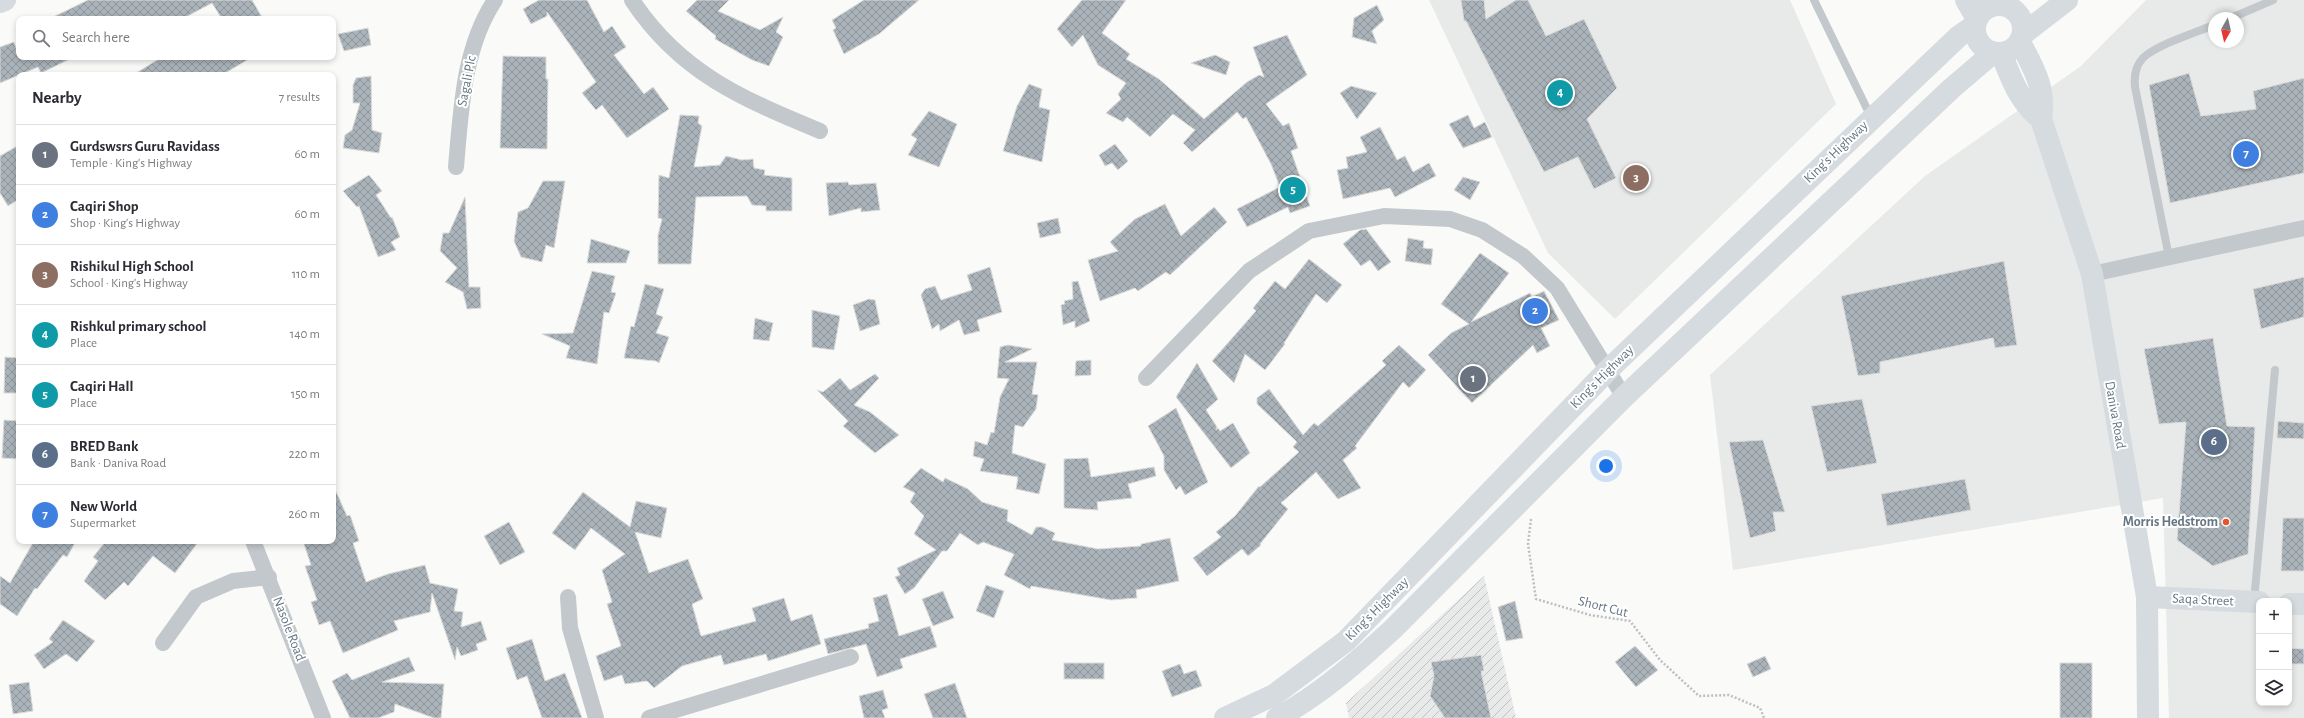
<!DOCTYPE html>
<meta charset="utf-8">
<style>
body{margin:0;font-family:"Alegreya Sans",sans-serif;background:#f2f2f3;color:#2b2b33}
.controls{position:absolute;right:12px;bottom:12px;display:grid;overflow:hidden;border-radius:8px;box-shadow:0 2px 6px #0003}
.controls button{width:36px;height:36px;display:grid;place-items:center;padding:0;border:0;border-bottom:1px solid #e1e1e2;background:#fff;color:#2b2b33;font:20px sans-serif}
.compass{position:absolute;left:2208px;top:12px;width:36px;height:36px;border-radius:50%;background:#fff;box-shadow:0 2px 6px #0003;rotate:188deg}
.you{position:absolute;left:1606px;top:466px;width:14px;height:14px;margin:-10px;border:3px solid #fff;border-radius:50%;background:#1a73e8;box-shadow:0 0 0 6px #1a73e833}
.badge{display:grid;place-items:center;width:26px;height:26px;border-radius:50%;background:#db2777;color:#fff;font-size:13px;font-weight:700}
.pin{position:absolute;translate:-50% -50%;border:2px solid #fff;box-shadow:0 1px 4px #0006}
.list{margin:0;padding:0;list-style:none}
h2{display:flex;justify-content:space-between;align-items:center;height:52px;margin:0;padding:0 16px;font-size:17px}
h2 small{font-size:13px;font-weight:400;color:#7c7c81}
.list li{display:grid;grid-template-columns:26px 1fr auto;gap:12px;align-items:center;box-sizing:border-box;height:60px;padding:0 16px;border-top:1px solid #e1e1e2}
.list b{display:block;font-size:15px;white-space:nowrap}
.list p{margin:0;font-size:13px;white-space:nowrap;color:#7c7c81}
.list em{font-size:13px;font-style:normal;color:#7c7c81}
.icon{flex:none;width:22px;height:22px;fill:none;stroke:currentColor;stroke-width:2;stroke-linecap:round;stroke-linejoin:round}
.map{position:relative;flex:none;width:2304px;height:718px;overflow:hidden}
.search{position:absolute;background:#fff;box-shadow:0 2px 6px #0003;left:16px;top:16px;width:320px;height:44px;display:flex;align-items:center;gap:10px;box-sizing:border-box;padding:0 14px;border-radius:8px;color:#7c7c81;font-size:15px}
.panel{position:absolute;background:#fff;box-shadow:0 2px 6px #0003;left:16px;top:72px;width:320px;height:472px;border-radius:8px}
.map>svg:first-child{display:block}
.built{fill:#e8e9e9;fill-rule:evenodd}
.industrial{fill:url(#industrial-furrows)}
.building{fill:url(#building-cross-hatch);stroke:#dcdcda}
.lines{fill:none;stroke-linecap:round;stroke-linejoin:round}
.path{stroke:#bbbfc2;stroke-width:2.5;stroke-dasharray:2 2;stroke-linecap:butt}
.lane{stroke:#c3c8cc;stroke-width:8}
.street{stroke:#c3c8cc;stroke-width:16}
.secondary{stroke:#d6dbdf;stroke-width:22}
.highway{stroke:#d6dbdf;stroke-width:22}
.poi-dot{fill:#e4572e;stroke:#fff;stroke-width:1.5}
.labels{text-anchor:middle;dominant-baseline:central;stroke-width:4;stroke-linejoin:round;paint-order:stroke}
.street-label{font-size:14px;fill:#657683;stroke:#fff}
.poi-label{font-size:14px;font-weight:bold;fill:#657683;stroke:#fff;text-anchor:end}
</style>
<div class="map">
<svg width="2304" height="718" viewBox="0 0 2304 718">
<defs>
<pattern id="industrial-furrows" width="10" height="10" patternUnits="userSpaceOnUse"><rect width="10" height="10" fill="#e8e9e9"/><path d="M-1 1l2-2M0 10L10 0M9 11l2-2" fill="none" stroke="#c0c1c2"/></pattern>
<pattern id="building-cross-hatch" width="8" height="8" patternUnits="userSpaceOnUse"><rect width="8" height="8" fill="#aab3b9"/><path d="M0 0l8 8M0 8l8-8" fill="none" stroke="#8e969c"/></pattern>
</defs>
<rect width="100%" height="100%" fill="#fafaf8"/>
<!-- built -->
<g class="built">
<polygon points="1429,0 1790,0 1836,104 1615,319 1548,253"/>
<path d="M2146,0H2304V718H2169L2163,498L1733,570L1710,375L1925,176L2081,66ZM2214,18H2238V42H2214ZM2259,601H2289V703H2259Z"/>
</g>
<!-- industrial -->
<polygon class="industrial" points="1484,576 1516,718 1349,718 1346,703"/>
<!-- building -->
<g class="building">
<polygon points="88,0 252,0 263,19 222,19 212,3 182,19 49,19"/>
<polygon points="539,0 587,0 604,32 612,26 626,47 614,55 644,94 653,87 669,109 627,138 602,105 596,110 582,93 596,82 547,12 547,16 531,24 523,9"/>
<polygon points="697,0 729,0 718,11 760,30 783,17 776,32 783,37 769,66 752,60 715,39 716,36 686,11"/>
<polygon points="864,0 919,0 879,34 844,54 833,30 836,28 832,20"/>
<polygon points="1082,0 1126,0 1102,33 1130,54 1126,59 1159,79 1204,119 1247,82 1259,75 1264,77 1253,47 1287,35 1307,75 1266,104 1283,126 1289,123 1298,148 1291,151 1310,206 1290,213 1288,207 1247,227 1237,209 1280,187 1271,164 1246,117 1243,119 1237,112 1192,152 1183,143 1195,130 1173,114 1150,137 1127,117 1123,122 1106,113 1121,99 1118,94 1126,83 1098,65 1083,35 1072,47 1057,29"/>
<polygon points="1461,0 1484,0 1486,19 1516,0 1528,0 1546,36 1584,19 1617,88 1587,119 1616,178 1594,189 1578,157 1544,172 1466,21 1464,21"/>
<polygon points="1377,5 1384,20 1372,31 1377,44 1352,37 1354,18"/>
<polygon points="368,28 371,45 344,51 338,34"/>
<polygon points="14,42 19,57 74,57 41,73 38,67 0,83 0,47"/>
<polygon points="1215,55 1230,62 1226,75 1191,63"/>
<polygon points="503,56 546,57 546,79 548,79 547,149 500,148"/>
<polygon points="162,57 252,57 222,75 133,75"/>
<polygon points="2189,73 2201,116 2256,109 2253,91 2304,78 2304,173 2170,203 2149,85"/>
<polygon points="371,76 372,130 382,133 379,153 343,148 345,135 352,130 360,103 353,103 353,85 356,78"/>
<polygon points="1029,84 1042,89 1039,107 1050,110 1042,162 1003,151 1017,106"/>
<polygon points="1351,86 1377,93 1357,119 1340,93"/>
<polygon points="929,111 957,124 939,167 908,155 917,139 911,135"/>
<polygon points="680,115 699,116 698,123 702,126 694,167 720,165 726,156 742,160 753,159 754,168 765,170 764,175 792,178 792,211 766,211 766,206 752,205 747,196 696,197 691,264 658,264 658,235 662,219 658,218 659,175 669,178"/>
<polygon points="1468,115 1474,128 1485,122 1492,137 1463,148 1449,124"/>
<polygon points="1380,127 1397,160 1405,156 1413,172 1429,163 1436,176 1395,197 1390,188 1343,199 1337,170 1348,168 1346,157 1367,152 1360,137"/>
<polygon points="1115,144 1128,161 1118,170 1112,163 1105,166 1099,155"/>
<polygon points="19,145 19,199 8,206 0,193 0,156"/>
<polygon points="369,175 382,191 376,195 391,218 392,217 400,237 391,242 396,250 378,257 359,206 357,207 343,191"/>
<polygon points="1463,177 1480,182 1470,200 1454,190"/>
<polygon points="543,181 565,181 554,248 546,245 542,262 521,257 514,241 518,212 528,208"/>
<polygon points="848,182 849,185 876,183 880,210 861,212 861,208 829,216 826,183"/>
<polygon points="465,197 469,287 480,287 481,308 467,309 463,292 445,282 457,268 440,251 443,233 449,233"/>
<polygon points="1165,204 1181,236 1214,207 1227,222 1170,275 1166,272 1138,291 1135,288 1100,301 1088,260 1118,251 1110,242 1135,219"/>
<polygon points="1058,218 1061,233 1040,238 1037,223"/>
<polygon points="1366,229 1391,262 1378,271 1370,260 1361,266 1343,244 1360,230"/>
<polygon points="1408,238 1424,241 1423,248 1433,249 1431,265 1405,261"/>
<polygon points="591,239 630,251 626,263 587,263"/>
<polygon points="1480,253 1509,273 1471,322 1530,293 1532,297 1544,291 1559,320 1541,328 1550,346 1537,353 1533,345 1472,403 1428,355 1451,333 1469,324 1441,304"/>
<polygon points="1309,259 1342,285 1327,303 1316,294 1284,343 1285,344 1265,370 1245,354 1234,383 1212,361 1256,311 1253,308 1275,281 1285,289"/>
<polygon points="2004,261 2017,345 1995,348 1993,338 1880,362 1880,373 1858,376 1841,296"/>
<polygon points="990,267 1002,312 977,320 980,331 964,335 959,320 940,331 939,324 932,329 921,295 925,289 935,286 941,300 972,290 967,275"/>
<polygon points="592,271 615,276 611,292 616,293 609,313 604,312 597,364 566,358 570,346 542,334 573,333"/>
<polygon points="2304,277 2304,317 2261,329 2253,289"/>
<polygon points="1078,281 1090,321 1075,328 1075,321 1063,325 1061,305 1065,304 1064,301 1073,299 1072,282"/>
<polygon points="645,284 664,289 656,314 663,317 656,333 669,337 659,363 656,361 624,358 631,326 634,327"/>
<polygon points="869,299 875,300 880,324 860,331 853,305"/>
<polygon points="812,310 840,316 834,350 812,347"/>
<polygon points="755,318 773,323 769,341 753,339"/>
<polygon points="2213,338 2227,426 2255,427 2248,554 2213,566 2177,540 2186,422 2159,424 2144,349"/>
<polygon points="1008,345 1032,349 1005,362 1037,362 1032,394 1038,395 1036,409 1023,427 1015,425 1012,453 1046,464 1039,494 1016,489 1018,477 980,471 984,459 973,456 975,441 987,445 991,432 994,433 1000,397 1009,379 997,378 1000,347"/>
<polygon points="1399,345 1426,370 1409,388 1403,382 1355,446 1357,448 1343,460 1361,488 1338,499 1316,472 1281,503 1288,509 1260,544 1261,545 1248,556 1242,549 1207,576 1193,558 1221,537 1216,532 1235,516 1259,486 1260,487 1299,452 1293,447 1297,442 1257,404 1257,398 1269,389 1303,435 1314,423 1318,426 1386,365 1382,361"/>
<polygon points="5,357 19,358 19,393 4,393"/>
<polygon points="1091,360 1091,375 1075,376 1076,361"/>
<polygon points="1197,363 1218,399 1206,410 1217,427 1216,430 1218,428 1220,431 1233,423 1250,453 1231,468 1176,397"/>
<polygon points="875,374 879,378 854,405 870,412 899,435 875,453 843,426 848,421 817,390 823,392 840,378 850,390"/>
<polygon points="1862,399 1877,463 1827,472 1811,406"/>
<polygon points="1176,408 1208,482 1185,495 1180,486 1176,490 1164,470 1164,456 1148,426"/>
<polygon points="4,420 19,421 19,459 2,458"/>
<polygon points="2278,421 2304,423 2304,439 2277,438"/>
<polygon points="1763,440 1785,512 1773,512 1776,531 1750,538 1729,442"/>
<polygon points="1088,458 1091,477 1154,467 1156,476 1128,484 1132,498 1097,502 1098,510 1064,508 1064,459"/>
<polygon points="921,468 943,482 945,478 968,489 982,502 1008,510 1007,521 1032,535 1036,527 1042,527 1055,533 1052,540 1098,549 1141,546 1141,544 1170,538 1179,581 1136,590 1137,598 1111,600 1031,586 1030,589 1004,575 1014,554 983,542 978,545 960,533 947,551 942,551 914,588 905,594 895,577 900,575 897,568 936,550 914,534 924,516 910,502 915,493 903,487"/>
<polygon points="1965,479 1971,510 1887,526 1881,494"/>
<polygon points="333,485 347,516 350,515 359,541 353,543 366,582 388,574 425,565 430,583 458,589 454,611 463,612 461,627 481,621 487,640 476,644 478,650 461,656 457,647 455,660 432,593 430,612 394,621 398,630 343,653 330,621 319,625 311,602 317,600 305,566 311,565 303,541 333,541"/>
<polygon points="583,492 630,527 636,501 667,508 661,538 635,532 649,573 688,559 703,599 692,604 701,636 756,621 752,608 784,598 791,621 812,614 821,644 768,661 766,654 724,665 721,655 682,666 654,688 647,681 625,684 622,675 604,681 596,656 621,646 607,604 612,602 602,570 625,554 591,528 575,550 552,533"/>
<polygon points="2283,518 2304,518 2304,571 2281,571"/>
<polygon points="509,522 525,552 500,565 484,536"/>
<polygon points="34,541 76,541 67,557 63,555 37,589 35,588 17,616 0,604 0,576 10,583"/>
<polygon points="106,541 199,541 175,573 153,556 128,586 124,582 105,600 84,581 98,561 93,557"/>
<polygon points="986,585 1004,591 994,618 976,611"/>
<polygon points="943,591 954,618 933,626 922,599"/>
<polygon points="887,594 899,636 930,626 937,647 900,659 903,668 877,677 866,644 828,654 824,639 869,628 868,624 879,621 873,598"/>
<polygon points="1515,601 1523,638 1506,641 1498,607"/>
<polygon points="63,620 95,641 77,662 66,654 44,669 34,655 53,642 49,639"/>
<polygon points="532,639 545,681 565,673 582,718 542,718 527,676 517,680 506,648"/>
<polygon points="1635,646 1658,670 1636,687 1615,662"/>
<polygon points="2289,648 2304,649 2304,664 2289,664"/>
<polygon points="1481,655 1484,671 1481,671 1491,718 1445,718 1430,696 1434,676 1431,662"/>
<polygon points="1765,656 1771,669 1753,677 1747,664"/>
<polygon points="409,657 415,671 382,682 444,684 441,718 434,718 395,704 394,712 378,718 350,718 332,681 347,673 352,680"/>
<rect x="1064" y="663" width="40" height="16"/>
<rect x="2060" y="663" width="32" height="55"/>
<polygon points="1180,664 1184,674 1196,670 1202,686 1172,697 1162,671"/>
<polygon points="29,682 33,711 13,714 9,685"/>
<polygon points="955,683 967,718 933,718 924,694"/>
<polygon points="883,690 888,708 882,710 885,718 864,718 859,696"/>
</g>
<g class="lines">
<!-- path -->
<polyline class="path" points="1531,519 1528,544 1536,599 1590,615 1630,621 1660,660 1699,696 1729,695 1760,708 1764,718"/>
<!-- lane -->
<g class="lane">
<polyline points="1814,0 1871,117"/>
<polyline points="2231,18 2273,0"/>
<path d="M2169,257L2135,87C2134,76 2136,65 2143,58C2156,45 2197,32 2214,25"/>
<polyline points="2254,601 2275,370"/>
</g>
<!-- street -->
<g class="street">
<path d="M632,0C680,73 743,99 820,131"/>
<path d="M456,167C461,111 463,48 495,0"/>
<polyline points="2092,274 2304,228"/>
<polyline points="1146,378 1249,271 1309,231 1384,216 1450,219 1482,230 1523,256 1557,288 1624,397"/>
<polyline points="253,541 323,718"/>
<polyline points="568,597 570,628 596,718"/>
<polyline points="163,643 196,597 233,581 269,577"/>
<polyline points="649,718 851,657"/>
</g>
<!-- secondary -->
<g class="secondary">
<polyline points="1966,0 1977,19"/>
<polyline points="1993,0 1996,5"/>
<polyline points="0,2 5,0"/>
<path d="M2020,42C2034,69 2046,88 2041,119L2092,274L2147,597L2148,718"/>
<path d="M2001,53C2011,78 2019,102 2041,119"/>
<polyline points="2147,597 2259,602"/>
<polyline points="2289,604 2304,604"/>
</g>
<!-- highway -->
<g class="highway">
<circle cx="1999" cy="29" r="24"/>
<polyline points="2023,34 2067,0"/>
<polyline points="1225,718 1274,695 1346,641 1609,369 1959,36 1975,25"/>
<path d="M1277,718C1320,695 1357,662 1393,629L1624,397L1952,88L1993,53"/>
</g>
</g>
<!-- markers -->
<circle class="poi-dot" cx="2226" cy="522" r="4"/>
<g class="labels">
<!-- street labels -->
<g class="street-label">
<text transform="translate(467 81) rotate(-79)">Sagali Plc</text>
<text transform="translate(1836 152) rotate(-44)">King's Highway</text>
<text transform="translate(1602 377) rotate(-45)">King's Highway</text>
<text transform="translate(2115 415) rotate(80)">Daniva Road</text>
<text transform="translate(2203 600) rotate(3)">Saqa Street</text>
<text transform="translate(1603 607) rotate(14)">Short Cut</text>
<text transform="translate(1377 609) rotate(-45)">King's Highway</text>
<text transform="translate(289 629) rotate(69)">Nasole Road</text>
</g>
<!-- poi labels -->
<g class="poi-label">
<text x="2218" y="522">Morris Hedstrom</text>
</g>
</g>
</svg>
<div class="controls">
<button>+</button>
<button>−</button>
<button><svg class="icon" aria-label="layers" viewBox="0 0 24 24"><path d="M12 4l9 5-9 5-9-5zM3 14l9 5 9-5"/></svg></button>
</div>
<svg class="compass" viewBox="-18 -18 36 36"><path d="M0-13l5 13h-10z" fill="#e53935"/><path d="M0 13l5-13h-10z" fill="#7c7c81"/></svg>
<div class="you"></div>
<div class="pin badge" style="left:1473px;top:379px;background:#6b7280">1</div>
<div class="pin badge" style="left:1535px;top:311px;background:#3f7fe0">2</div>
<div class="pin badge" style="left:1636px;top:178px;background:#8d6e63">3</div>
<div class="pin badge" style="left:1560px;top:93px;background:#0f9aa8">4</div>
<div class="pin badge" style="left:1293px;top:190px;background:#0f9aa8">5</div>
<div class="pin badge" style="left:2214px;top:442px;background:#5c6f8a">6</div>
<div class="pin badge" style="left:2246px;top:154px;background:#3f7fe0">7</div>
<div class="search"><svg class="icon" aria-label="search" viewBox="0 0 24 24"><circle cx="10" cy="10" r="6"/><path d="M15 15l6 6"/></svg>Search here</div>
<section class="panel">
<h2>Nearby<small>7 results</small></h2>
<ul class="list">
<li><span class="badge" style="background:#6b7280">1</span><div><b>Gurdswsrs Guru Ravidass</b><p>Temple · King's Highway</p></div><em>60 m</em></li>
<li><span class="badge" style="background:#3f7fe0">2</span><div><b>Caqiri Shop</b><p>Shop · King's Highway</p></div><em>60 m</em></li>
<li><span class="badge" style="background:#8d6e63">3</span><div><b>Rishikul High School</b><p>School · King's Highway</p></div><em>110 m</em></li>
<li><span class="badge" style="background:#0f9aa8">4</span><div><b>Rishkul primary school</b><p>Place</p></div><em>140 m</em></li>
<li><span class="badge" style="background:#0f9aa8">5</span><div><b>Caqiri Hall</b><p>Place</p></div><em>150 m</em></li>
<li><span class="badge" style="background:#5c6f8a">6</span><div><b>BRED Bank</b><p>Bank · Daniva Road</p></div><em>220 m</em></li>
<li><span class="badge" style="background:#3f7fe0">7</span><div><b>New World</b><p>Supermarket</p></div><em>260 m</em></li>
</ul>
</section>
</div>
